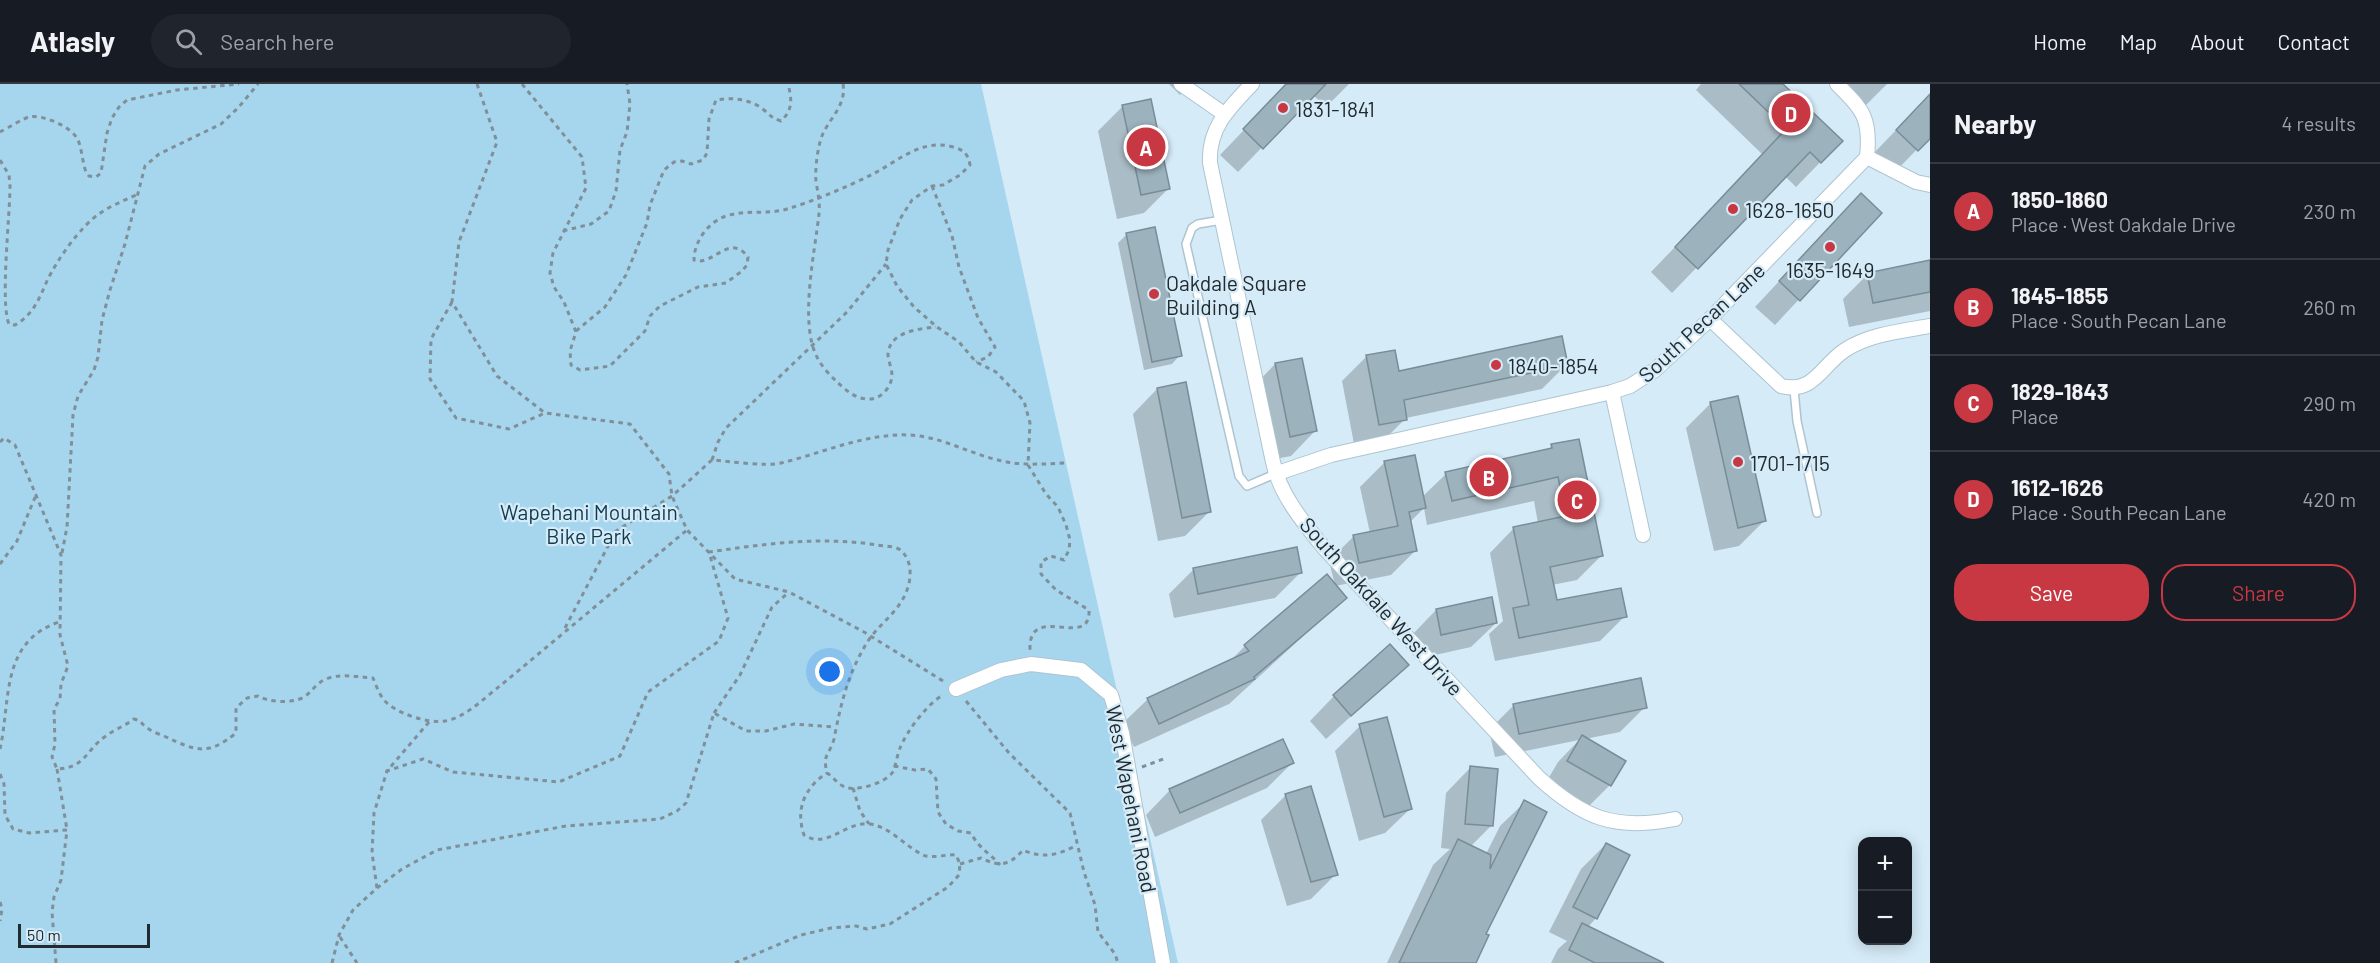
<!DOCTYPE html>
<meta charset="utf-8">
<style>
body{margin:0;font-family:Barlow,sans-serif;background:#20242c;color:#f1f3f6}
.controls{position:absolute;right:18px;bottom:18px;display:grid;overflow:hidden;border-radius:12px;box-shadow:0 3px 15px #0003}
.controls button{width:54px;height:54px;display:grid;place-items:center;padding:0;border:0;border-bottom:2px solid #363941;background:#171b24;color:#f1f3f6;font:30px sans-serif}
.scale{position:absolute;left:18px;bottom:15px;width:132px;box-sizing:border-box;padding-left:6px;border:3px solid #212a2e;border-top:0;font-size:16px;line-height:21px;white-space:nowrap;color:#212a2e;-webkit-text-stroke:4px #d5ebf8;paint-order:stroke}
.you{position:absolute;left:830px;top:588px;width:21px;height:21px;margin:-15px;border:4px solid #fff;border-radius:50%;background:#1a73e8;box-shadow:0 0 0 9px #1a73e833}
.badge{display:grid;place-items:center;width:39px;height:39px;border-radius:50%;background:#c83843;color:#fff;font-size:20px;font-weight:700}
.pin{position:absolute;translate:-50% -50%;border:3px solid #fff;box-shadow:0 2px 6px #0006}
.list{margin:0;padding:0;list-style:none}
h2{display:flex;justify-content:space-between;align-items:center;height:78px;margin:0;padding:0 24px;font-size:26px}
h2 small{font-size:20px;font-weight:400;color:#9ea1a6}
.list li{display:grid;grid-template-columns:39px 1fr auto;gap:18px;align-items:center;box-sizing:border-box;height:96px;padding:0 24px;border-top:2px solid #363941}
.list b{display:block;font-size:22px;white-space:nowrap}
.list p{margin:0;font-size:20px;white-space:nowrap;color:#9ea1a6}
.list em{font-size:20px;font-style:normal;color:#9ea1a6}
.actions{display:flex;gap:12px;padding:18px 24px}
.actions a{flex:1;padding:14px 0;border:2px solid #c83843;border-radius:24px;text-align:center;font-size:21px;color:#c83843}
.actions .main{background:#c83843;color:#fff}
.icon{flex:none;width:33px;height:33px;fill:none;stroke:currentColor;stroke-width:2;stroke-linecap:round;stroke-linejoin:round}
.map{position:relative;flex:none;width:1930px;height:879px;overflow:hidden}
header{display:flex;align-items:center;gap:36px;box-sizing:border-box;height:84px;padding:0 30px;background:#171b24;border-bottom:2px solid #363941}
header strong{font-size:28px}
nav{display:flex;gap:33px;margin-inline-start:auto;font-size:21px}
.search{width:420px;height:54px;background:#20242c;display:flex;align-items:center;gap:15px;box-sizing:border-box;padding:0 21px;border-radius:33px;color:#9ea1a6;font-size:22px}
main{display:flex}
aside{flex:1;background:#171b24}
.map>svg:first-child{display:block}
.green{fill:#a6d6ee}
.shadow{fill:#0003}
.building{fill:#9cb2bd;stroke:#788d98;stroke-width:1.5}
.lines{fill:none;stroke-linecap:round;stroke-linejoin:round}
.lane-casing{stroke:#aec4d0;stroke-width:10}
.street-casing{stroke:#aec4d0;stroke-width:16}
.path{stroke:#808f98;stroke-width:3;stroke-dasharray:4.5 4.5;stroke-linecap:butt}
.lane{stroke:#fff;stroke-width:7}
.street{stroke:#fff;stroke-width:14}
.poi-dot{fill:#c83843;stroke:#d5ebf8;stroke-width:2}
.labels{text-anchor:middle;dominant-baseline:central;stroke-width:4.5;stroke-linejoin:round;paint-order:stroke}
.poi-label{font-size:21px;fill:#212a2e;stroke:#d5ebf8;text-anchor:start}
.street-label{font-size:21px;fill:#212a2e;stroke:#d5ebf8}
.park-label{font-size:21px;fill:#113a4d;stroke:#d5ebf8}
</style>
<header>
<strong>Atlasly</strong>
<div class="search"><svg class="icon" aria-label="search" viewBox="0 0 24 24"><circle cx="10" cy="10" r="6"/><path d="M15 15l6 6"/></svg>Search here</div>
<nav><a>Home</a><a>Map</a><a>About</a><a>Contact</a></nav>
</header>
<main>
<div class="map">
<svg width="1930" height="879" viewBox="0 0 1930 879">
<rect width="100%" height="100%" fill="#d5ebf8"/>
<!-- green -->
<polygon class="green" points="0,0 981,0 1178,879 0,879"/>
<!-- shadow -->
<g class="shadow">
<polygon points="1169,0 1191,0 1180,11"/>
<polygon points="1288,0 1349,0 1326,23 1313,11 1238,88 1220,71"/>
<polygon points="1701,0 1781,0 1841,57 1796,103 1785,92 1672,209 1651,188 1763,71 1696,6"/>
<polygon points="1849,0 1887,0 1858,29 1839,10"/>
<polygon points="1930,11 1930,52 1892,91 1872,71"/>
<polygon points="1123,22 1168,105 1144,129 1117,135 1098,47"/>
<polygon points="1880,129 1775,241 1755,223 1836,136"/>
<polygon points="1127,150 1180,271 1172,280 1144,286 1118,159"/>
<polygon points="1930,178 1930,227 1849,243 1843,215 1868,190"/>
<polygon points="1367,272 1397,289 1567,280 1542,305 1406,334 1381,359 1355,365 1342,297"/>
<polygon points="1275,280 1315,347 1291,372 1265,377 1251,305"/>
<polygon points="1157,305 1210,427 1185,452 1158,457 1133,330"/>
<polygon points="1711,319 1764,437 1739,462 1714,467 1686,344"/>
<polygon points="1552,362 1602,471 1577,496 1552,501 1555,518 1625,532 1600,557 1495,577 1489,550 1503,537 1490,469 1514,444 1538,439 1534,417 1427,441 1424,424 1410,438 1415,467 1391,491 1335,502 1345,514 1229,620 1134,663 1123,639 1148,615 1229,578 1245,562 1335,501 1329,477 1354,452 1370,449 1360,403 1385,378 1422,413 1446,390 1547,367"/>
<polygon points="1194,485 1300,489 1275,514 1174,534 1169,510"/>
<polygon points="1436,526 1496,539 1471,563 1417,575 1412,551"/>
<polygon points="1407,581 1326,655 1310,637 1334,612"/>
<polygon points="1514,621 1645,623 1620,648 1585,655 1610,701 1585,726 1544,702 1558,678 1579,656 1495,673 1489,646"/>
<polygon points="1360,642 1410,725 1385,749 1359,757 1335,667"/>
<polygon points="1292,679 1267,704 1155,753 1146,731 1170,706"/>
<polygon points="1470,684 1492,741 1470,763 1486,770 1500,742 1525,718 1475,879 1387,879 1433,781 1450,765 1441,764 1446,709"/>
<polygon points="1286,711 1336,790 1311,815 1287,822 1261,736"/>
<polygon points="1606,760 1596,834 1588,843 1660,879 1551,879 1558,865 1567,857 1549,848 1581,785"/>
</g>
<!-- building -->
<g class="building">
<polygon points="1286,0 1326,0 1263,65 1243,45"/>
<polygon points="1739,0 1783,0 1843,57 1821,79 1810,68 1698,185 1675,163 1786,45"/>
<polygon points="1930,10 1930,55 1918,67 1896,46"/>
<polygon points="1151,15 1170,105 1141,111 1122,21"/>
<polygon points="1861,109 1882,129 1800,217 1779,197"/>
<polygon points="1155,143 1182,272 1152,278 1126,149"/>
<polygon points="1930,176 1930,208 1873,219 1867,189"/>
<polygon points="1562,252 1568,281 1404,316 1407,336 1379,341 1366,271 1395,266 1399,287"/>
<polygon points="1302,274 1317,347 1290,353 1275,279"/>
<polygon points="1186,298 1211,428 1182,434 1157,304"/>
<polygon points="1738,312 1766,437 1738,444 1710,318"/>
<polygon points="1579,355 1603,472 1550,483 1557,516 1621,504 1627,533 1519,554 1513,524 1529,521 1513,443 1566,432 1558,393 1452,417 1445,388 1552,364 1551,360"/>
<polygon points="1415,371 1426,424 1409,428 1417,467 1359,479 1353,451 1398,442 1384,377"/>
<polygon points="1297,463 1302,489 1198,510 1193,484"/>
<polygon points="1327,490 1347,514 1254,593 1255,595 1159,640 1147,614 1249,567 1244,561"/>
<polygon points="1492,513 1497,539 1441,551 1436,525"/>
<polygon points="1390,560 1409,581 1351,632 1333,611"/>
<polygon points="1641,594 1647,624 1519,650 1513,620"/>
<polygon points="1387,633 1412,725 1384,733 1359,640"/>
<polygon points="1582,651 1626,677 1611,702 1567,677"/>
<polygon points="1283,655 1294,679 1180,729 1169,705"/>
<polygon points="1470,682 1498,685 1493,742 1465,740"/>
<polygon points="1311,702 1338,791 1311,798 1285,710"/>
<polygon points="1524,716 1547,728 1486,850 1489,851 1476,879 1399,879 1458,755 1491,771 1490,785"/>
<polygon points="1606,759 1630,771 1597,835 1573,823"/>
<polygon points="1582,839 1664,879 1595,879 1569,866"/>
</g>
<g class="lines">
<defs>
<g id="lane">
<polyline points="1222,136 1198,140 1192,144 1186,160 1239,392 1247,402 1275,390"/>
<polyline points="1794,305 1797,337 1817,429"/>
</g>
<g id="street">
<polyline points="1181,0 1224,30"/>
<path d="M1252,0C1229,24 1208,44 1210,79L1273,378C1280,411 1303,438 1324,464L1539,694C1583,734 1615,747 1675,735"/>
<polyline points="1867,73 1916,98 1930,101"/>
<path d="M1710,235L1781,302C1814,310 1821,282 1845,266C1870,250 1902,247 1930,242"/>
<polyline points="1612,308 1643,451"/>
<path d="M1275,390L1331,371L1612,308L1630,302L1655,286L1710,235L1867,73C1871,34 1863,26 1837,0"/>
<polyline points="956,605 1001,586 1031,580 1081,586 1111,611 1122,649 1163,879"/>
</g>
</defs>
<!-- lane casing -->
<use href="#lane" class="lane-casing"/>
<!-- street casing -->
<use href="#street" class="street-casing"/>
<!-- path -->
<g class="path">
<polyline points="477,0 497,58 459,158 452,218 497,292 545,329 630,340 669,390 672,412 687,446 735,495 789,508 864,548 943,597"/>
<path d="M522,0L582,73L586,104L553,169L550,189L554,203L564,218L576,248L570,267L571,281L580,286L610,282L645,247L650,232L660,222L698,203L726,199L742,187L747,181L748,173C729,148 713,183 694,176C694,161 703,146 716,137C737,123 764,132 787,125C814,117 847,103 873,90C898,77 922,54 953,63C964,66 968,70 970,81L960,91L943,101L932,102L912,116L900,135L888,166L886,180L897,202L914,223L937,243L959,258L976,278L996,288L1024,317L1030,339L1028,381L1046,410L1058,423L1066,441L1070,456L1069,466L1064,476L1051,472L1041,478V490L1056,506L1089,526C1091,567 1028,517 1030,566"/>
<path d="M843,0C847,24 825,37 820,58C817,70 815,85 816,98C818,109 820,118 819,130C815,167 799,239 817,273C821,282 830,291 837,298C846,306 855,315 868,315C880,316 891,304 892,292C892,284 888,277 888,270C890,247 919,245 936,243"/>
<path d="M0,48C8,44 24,34 29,33C43,30 72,43 78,56C82,65 82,77 86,88L89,92L96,93L101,89L107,49L112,34L119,23L127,16L177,6L239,0"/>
<path d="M0,76L9,91L10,102C10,131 0,220 9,240L15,241C33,231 39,215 47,197C57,176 80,143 99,130C110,122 123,117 136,111"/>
<polyline points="932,102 952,152 959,183 978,234 995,263 988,273 976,278"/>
<polyline points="563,147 591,140 609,127 616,107 620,66 627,48 630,20 627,0"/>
<polyline points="452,218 431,255 430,295 456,334 509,345 545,329"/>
<path d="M576,247L605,223L626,191L647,139L650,121L664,86L674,78L682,77L691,80L703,76L707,69L709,35L716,16C732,13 751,15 764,26C771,32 772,34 781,37C793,26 792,15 788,0"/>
<path d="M0,358L4,354L15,361L61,471L60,551L68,582L61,600L60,615L54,625L55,660L52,673L57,685C86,684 86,665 106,652C115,645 125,642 134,635C142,637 142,641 149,645C153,649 161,650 166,653C196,667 208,672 236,649V624L247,614L258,612C268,618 292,620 304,613C312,608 316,599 326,595C341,589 357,593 373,594C376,601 379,610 384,616C395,629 428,640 445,637C465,634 484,614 500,602L687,446"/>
<polyline points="712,376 718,358 726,344 847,228 886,180"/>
<polyline points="62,469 67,443 73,331 78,312 94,286 98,273 102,236 110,206 125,160 145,82 159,70 221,40 238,24 258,0"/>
<polyline points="0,480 17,457 36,411"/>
<path d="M565,544L616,447L672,412L712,376C729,377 765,383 781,379C823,369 865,349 910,351C942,353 968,369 998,376C1020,382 1043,380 1066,379"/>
<polyline points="966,617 1009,669 1070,729 1084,788 1095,821 1098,848 1115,870 1118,879"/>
<polyline points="714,629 740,591 772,523 789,508"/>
<path d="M429,638L387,687L423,675L453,688L559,698L620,672L648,608L719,557L728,534L709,468C764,460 821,452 877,461C883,462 893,462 899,465C912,474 912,493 907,506C899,528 880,539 868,557C848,589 841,619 834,655C830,671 822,669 827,689C833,693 839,701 845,703C856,708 885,699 892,689C895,686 897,671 900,664C907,647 927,620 943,611"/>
<path d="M0,665C11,616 0,558 59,538"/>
<path d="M894,682L915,686L928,685L936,695L938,728L946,740L958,747L971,749C979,765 989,768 1000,781"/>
<polyline points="1142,683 1166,674"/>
<polyline points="57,685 67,746"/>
<polyline points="0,690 4,700 5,731 13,745 29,749 67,746 61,796 54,813 52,828 56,879"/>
<polyline points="853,704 860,727 869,740"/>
<path d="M960,780L981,774C999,783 1009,782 1023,766C1043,775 1059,771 1077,761"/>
<polyline points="377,804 372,769 374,729 387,687"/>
<polyline points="0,818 2,825 0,837"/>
<polyline points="340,853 357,879"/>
<polyline points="332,879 339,851 353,826 377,804 402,785 437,766 566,742 660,735 677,727 686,719 714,629 746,647 766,647 794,640 835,643"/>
<path d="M735,879L801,851L831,844L856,842L867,845L890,840L948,803L959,791L960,780L956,771C946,770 932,775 923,771C905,762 890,743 870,740C845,737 827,766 804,751C795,725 805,703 827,689"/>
</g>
<!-- lane -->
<use href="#lane" class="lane"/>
<!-- street -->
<use href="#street" class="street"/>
</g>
<!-- markers -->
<g class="poi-dot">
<circle cx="1283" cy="24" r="6"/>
<circle cx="1733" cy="125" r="6"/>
<circle cx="1830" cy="163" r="6"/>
<circle cx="1154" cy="210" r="6"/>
<circle cx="1496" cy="281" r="6"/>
<circle cx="1738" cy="378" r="6"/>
</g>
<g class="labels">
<!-- poi labels -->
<g class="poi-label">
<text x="1295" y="24">1831-1841</text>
<text x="1745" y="125">1628-1650</text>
<text x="1830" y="185" text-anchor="middle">1635-1649</text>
<text x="1166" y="198">Oakdale Square<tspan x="1166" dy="24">Building A</tspan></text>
<text x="1508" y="281">1840-1854</text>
<text x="1750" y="378">1701-1715</text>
</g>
<!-- street labels -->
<g class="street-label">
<text transform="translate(1701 238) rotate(-43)">South Pecan Lane</text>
<text transform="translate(1382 522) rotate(48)">South Oakdale West Drive</text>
<text transform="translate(1132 715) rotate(79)">West Wapehani Road</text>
</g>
<!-- park labels -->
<g class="park-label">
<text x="589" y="427">Wapehani Mountain<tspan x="589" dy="24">Bike Park</tspan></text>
</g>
</g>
</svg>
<div class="controls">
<button>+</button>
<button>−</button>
</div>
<div class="scale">50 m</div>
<div class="you"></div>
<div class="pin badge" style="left:1146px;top:63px">A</div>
<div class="pin badge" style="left:1489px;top:393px">B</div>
<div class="pin badge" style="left:1577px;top:416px">C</div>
<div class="pin badge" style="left:1791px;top:29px">D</div>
</div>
<aside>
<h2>Nearby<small>4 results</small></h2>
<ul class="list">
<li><span class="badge">A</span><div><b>1850-1860</b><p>Place · West Oakdale Drive</p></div><em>230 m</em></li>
<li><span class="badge">B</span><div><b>1845-1855</b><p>Place · South Pecan Lane</p></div><em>260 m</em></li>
<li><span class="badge">C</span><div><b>1829-1843</b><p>Place</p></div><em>290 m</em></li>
<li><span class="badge">D</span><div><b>1612-1626</b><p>Place · South Pecan Lane</p></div><em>420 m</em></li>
</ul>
<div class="actions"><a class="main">Save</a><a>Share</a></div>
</aside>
</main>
